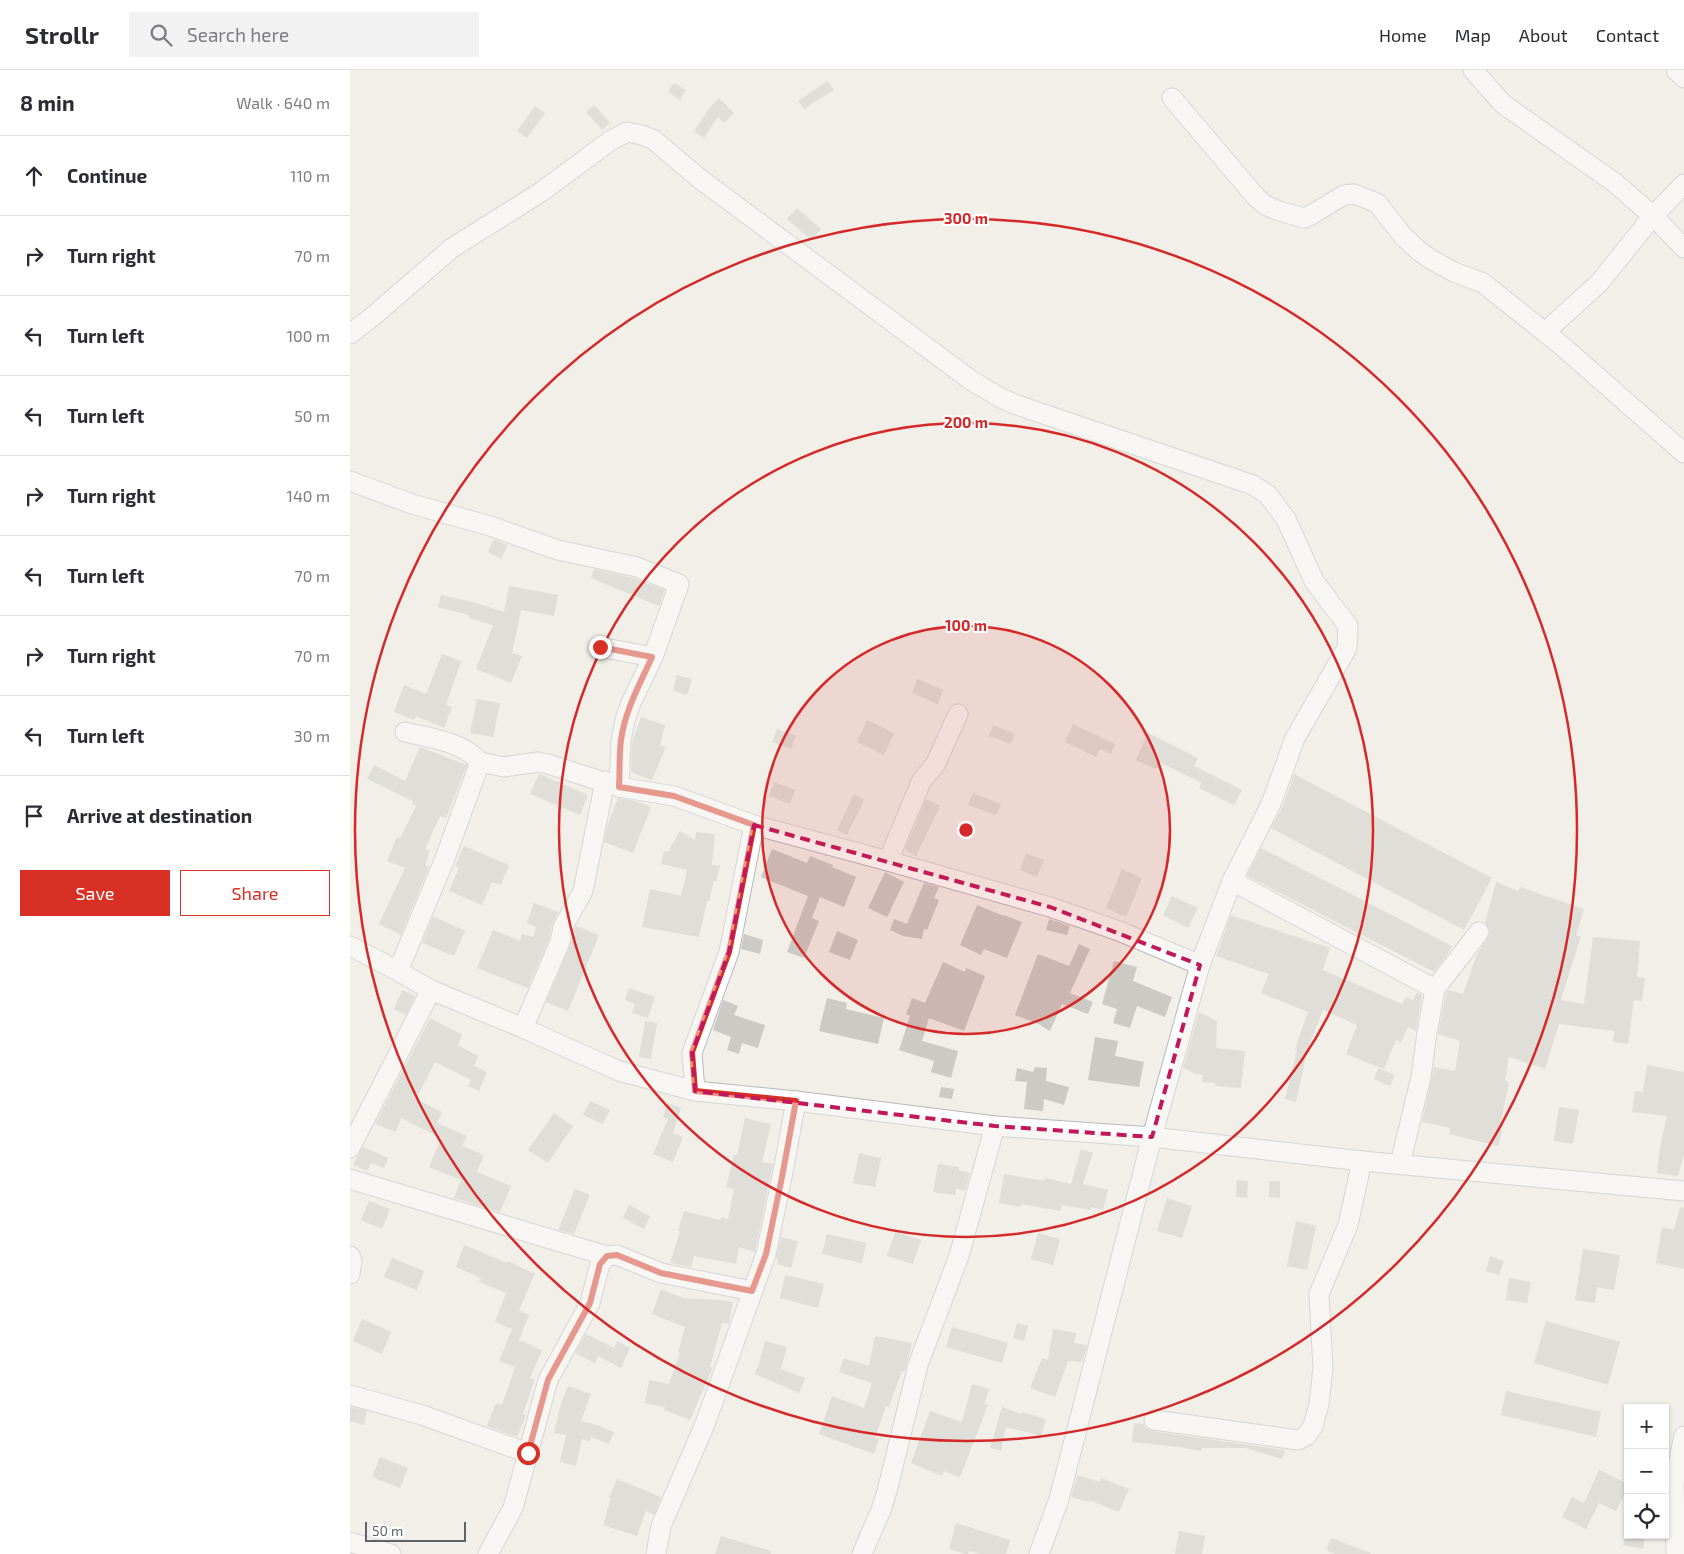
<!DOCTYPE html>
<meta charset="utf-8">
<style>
body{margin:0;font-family:"Exo 2",sans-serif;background:#f2f2f3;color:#2b2b33}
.controls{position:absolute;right:15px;bottom:15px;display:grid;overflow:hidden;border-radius:0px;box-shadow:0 1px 4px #0004}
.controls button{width:45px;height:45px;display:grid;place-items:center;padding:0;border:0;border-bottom:1px solid #e1e1e2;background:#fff;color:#2b2b33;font:25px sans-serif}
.scale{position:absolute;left:15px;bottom:12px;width:101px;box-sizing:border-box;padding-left:5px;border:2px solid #5f6368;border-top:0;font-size:14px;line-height:18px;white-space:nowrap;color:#5f6368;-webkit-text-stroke:4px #fff;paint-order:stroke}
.stop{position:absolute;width:15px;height:15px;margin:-11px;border:4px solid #d93025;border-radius:50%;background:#fff}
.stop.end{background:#d93025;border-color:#fff;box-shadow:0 1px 5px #0008}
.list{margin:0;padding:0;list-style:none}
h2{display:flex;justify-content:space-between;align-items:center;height:65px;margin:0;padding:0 20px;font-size:21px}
h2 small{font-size:16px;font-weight:400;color:#7c7c81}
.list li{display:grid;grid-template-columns:32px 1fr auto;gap:15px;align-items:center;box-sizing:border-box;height:80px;padding:0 20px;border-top:1px solid #e1e1e2}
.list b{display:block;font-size:19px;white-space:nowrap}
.list em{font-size:16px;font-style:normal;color:#7c7c81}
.actions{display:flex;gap:10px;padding:15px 20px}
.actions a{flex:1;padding:11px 0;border:1px solid #d93025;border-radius:0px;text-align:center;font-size:18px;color:#d93025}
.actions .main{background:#d93025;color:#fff}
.icon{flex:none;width:28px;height:28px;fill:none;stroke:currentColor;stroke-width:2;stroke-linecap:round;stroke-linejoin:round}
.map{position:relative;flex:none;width:1334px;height:1484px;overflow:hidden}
header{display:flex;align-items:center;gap:30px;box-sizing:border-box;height:70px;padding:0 25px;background:#fff;border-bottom:1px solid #e1e1e2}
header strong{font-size:24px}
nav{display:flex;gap:28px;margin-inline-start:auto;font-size:18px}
.search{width:350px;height:45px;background:#f2f2f3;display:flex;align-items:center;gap:12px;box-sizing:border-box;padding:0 18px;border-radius:0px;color:#7c7c81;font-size:19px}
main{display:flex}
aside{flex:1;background:#fff}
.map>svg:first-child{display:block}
.building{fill:#cccac5}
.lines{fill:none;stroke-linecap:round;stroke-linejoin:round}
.minor-casing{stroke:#b5b8bc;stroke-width:21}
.minor{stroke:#fff;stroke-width:19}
.route{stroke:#d93025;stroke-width:6}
.marked{fill:none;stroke:#c2185b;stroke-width:4;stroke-dasharray:10 6;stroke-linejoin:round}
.ring{fill:none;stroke:#d62828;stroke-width:2.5}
.centre{fill:#d62828;stroke:#fff;stroke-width:2.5}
.ring-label{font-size:15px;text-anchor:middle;font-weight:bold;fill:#d62828;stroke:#fff;stroke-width:4;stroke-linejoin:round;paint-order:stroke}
</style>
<header>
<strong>Strollr</strong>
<div class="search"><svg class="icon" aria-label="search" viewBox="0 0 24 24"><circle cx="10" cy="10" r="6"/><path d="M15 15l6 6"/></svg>Search here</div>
<nav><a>Home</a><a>Map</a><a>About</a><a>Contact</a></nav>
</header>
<main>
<aside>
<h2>8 min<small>Walk · 640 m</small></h2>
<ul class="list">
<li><svg class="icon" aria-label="ahead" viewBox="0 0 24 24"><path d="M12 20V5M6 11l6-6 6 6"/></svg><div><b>Continue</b></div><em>110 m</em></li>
<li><svg class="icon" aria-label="right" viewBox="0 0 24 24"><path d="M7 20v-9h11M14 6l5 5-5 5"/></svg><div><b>Turn right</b></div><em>70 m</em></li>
<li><svg class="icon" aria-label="left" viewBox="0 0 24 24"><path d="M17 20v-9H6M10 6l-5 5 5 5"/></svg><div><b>Turn left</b></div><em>100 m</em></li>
<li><svg class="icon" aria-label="left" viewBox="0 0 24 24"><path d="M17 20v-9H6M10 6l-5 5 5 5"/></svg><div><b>Turn left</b></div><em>50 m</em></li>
<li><svg class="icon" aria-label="right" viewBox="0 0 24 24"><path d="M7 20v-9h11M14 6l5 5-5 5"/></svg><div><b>Turn right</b></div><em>140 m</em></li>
<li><svg class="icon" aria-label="left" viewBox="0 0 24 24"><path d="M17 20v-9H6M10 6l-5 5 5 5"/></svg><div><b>Turn left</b></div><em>70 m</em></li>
<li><svg class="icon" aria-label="right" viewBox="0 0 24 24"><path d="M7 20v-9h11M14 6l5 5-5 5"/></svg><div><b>Turn right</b></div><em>70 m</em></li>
<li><svg class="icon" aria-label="left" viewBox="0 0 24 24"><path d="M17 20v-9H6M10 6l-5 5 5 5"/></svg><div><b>Turn left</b></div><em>30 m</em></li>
<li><svg class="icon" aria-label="arrive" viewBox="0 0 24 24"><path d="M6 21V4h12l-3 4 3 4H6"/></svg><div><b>Arrive at destination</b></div></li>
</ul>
<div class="actions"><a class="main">Save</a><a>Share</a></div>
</aside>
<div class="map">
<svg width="1334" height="1484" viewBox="0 0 1334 1484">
<rect width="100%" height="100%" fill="#f1efe8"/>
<!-- building -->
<g class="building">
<polygon points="478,11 484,20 454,39 448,31"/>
<polygon points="324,13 336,20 330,30 318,22"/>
<polygon points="369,28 384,43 374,53 368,47 354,68 344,61 361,36"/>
<polygon points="244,35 260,53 252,60 236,42"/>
<polygon points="185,36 195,43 177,68 167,61"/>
<polygon points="447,138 471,159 461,170 437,149"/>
<polygon points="144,469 158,475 151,489 138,482"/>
<polygon points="244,499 284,508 315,520 309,536 241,508"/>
<polygon points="159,516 208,525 204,546 171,540 162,583 172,586 161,613 126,599 143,555 119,548 119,545 88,537 91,525 123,532 154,542"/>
<polygon points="92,584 111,591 96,635 102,637 94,658 66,646 64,650 44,642 54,615 76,624"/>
<polygon points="327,605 342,609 337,625 323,621"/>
<polygon points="567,609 593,620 588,634 562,623"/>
<polygon points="127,629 150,633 143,667 120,663"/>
<polygon points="291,647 315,655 310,675 316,677 302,710 281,702 282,672"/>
<polygon points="517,650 544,663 534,685 507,672"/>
<polygon points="723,654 765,674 761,684 750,679 746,687 715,672"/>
<polygon points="643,655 665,664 661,674 639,666"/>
<polygon points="427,659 446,666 441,679 422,672"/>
<polygon points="798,663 848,688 844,696 892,720 884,735 849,718 852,713 809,692 806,699 786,690"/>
<polygon points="70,677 117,695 96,748 90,746 75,779 80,781 75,795 79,797 51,865 29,854 55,798 37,791 47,767 50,769 66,736 62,734 63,731 17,709 24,695 55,711"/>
<polygon points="189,704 238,725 230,745 180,724"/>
<polygon points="944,704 1142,808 1114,860 921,758 932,738"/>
<polygon points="424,712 445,720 440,734 419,726"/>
<polygon points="623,723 651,734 646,745 618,735"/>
<polygon points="504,724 514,730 497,765 487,760"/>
<polygon points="268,728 285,731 301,737 283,783 254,772 258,754"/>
<polygon points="576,729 590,736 566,786 555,780"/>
<polygon points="330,761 345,770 346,762 365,764 362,795 370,796 366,811 364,811 359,831 357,831 349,867 292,857 300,819 331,826 337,800 311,794 314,781 318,782"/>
<polygon points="114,776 159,795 151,815 142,812 132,835 99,821 109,798 105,796"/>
<polygon points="911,778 1102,876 1097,885 1084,902 897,806"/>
<polygon points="422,779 457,793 460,786 483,795 482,797 506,807 494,837 470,827 462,848 469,851 454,888 437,882 458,826 411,807"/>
<polygon points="676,783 694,790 687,807 670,800"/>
<polygon points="772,799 792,808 776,847 756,838"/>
<polygon points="535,802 554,812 537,847 518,838"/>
<polygon points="1146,812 1168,821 1170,817 1234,839 1226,866 1231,866 1211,930 1234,934 1243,867 1290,871 1287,907 1295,908 1292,931 1284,930 1278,974 1263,972 1264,961 1209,954 1195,999 1159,987 1155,1011 1159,1012 1149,1061 1152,1061 1148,1076 1099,1064 1100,1058 1072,1052 1084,997 1105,1001 1110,971 1088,964 1096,924 1099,920 1113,924 1127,884 1140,864 1139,857 1135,853"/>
<polygon points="574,813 589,817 584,828 589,830 577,860 574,859 572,869 553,866 540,860 544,849 557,854"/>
<polygon points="822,826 848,838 838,858 813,845"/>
<polygon points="184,833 208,842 202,855 199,869 178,918 127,898 143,860 170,871 172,864 183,867 186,857 177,853"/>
<polygon points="627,835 654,846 654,845 672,852 657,888 634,879 631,885 610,875"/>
<polygon points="881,845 980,878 973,900 1052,934 1056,927 1063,930 1067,922 1072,925 1066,961 1058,957 1051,972 1046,970 1034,999 996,984 1007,955 973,940 958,978 946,1032 935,1029 947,980 945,979 958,942 911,923 919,904 866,886"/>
<polygon points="83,846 115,861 104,886 72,873"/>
<polygon points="699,849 720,856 717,865 696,860"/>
<polygon points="226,856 249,865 218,941 196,932 220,876 224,861"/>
<polygon points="487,861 508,870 500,890 479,882"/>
<polygon points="394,864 413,870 410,884 391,879"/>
<polygon points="729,874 740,879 720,923 743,932 738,944 712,934 700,961 691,956 691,955 665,945 688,884 719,896"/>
<polygon points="764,891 787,897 783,911 822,927 815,947 787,936 780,958 763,953 767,939 752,934"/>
<polygon points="593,892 615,902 616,898 635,906 614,961 579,948 572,971 608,981 601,1008 581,1002 584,991 549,980 560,946 556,944 562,928 575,933"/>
<polygon points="279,918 305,927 298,948 282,943 285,934 275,930"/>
<polygon points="52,920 65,926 56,945 44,939"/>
<polygon points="477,928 497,933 496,939 534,948 528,974 469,961"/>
<polygon points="373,930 388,936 384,945 415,955 408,978 392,973 389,984 377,980 381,967 363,960"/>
<polygon points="849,942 867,951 866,978 895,981 891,1018 865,1016 865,1013 852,1012 853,1005 846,1004 833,998"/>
<polygon points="80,948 113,965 107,975 128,986 124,996 137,1002 129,1021 118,1016 121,1010 85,992 66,1029 92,1042 87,1053 117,1066 112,1076 134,1085 127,1102 161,1116 150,1142 104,1128 111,1110 79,1097 91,1068 51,1048 46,1062 25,1054"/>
<polygon points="295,951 307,953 301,989 289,987"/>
<polygon points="745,967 768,971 765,986 794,992 789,1017 738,1010"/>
<polygon points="1297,995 1334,1002 1334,1085 1328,1106 1307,1103 1310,1076 1317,1046 1282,1042 1285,1021 1293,1022"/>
<polygon points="685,997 697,998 696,1011 719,1017 714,1035 694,1029 693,1041 674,1039 677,1012 665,1011 667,998 683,1002"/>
<polygon points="1028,998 1045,1005 1040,1016 1024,1009"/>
<polygon points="591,1017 604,1019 602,1029 589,1027"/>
<polygon points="240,1031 260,1040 253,1054 233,1045"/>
<polygon points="317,1033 331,1038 323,1063 333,1067 323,1092 303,1084 318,1049 313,1048"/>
<polygon points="1209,1037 1229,1040 1223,1074 1204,1071"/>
<polygon points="204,1043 223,1056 198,1093 178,1080"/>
<polygon points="395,1048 421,1054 412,1092 423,1094 405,1182 389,1177 386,1194 344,1186 341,1197 320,1193 330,1161 328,1161 334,1141 370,1150 372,1147 378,1149 384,1119 376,1117 384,1085 387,1085"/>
<polygon points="13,1077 38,1088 34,1098 21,1093 17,1101 3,1095"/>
<polygon points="731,1079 743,1083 733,1114 758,1120 753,1140 741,1137 740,1140 712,1135 710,1141 671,1134 671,1137 649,1133 654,1104 694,1111 695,1108 721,1114"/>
<polygon points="509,1083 531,1088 525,1117 503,1113"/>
<polygon points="588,1094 609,1097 609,1100 620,1103 615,1121 606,1118 605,1125 583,1122"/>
<polygon points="887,1110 898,1111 897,1128 886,1127"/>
<polygon points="919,1111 930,1111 930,1128 919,1127"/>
<polygon points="225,1119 240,1125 224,1164 208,1160"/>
<polygon points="817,1128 842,1136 832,1168 807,1161"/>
<polygon points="19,1131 40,1139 32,1159 11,1150"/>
<polygon points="279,1135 300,1146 294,1159 273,1148"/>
<polygon points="1330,1137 1334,1138 1334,1199 1306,1193 1312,1157 1324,1160"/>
<polygon points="946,1151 966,1156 957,1200 937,1196"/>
<polygon points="545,1162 571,1170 563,1194 537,1186"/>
<polygon points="688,1163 710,1169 703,1195 681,1189"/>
<polygon points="477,1164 516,1173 512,1193 472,1184"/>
<polygon points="431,1167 448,1171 441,1198 427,1194 428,1189 426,1188"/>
<polygon points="114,1175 157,1193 158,1191 185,1204 169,1240 179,1245 169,1270 192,1280 180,1308 185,1309 173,1344 176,1345 167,1367 137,1356 146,1333 152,1335 165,1297 149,1291 162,1259 145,1252 156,1223 129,1212 131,1208 106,1197"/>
<polygon points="1233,1179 1270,1185 1264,1220 1247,1217 1245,1233 1225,1230"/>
<polygon points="1140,1186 1154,1191 1149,1205 1136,1201"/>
<polygon points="42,1188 74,1201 67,1220 34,1207"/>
<polygon points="435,1205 474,1214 468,1238 430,1228"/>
<polygon points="1159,1208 1181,1212 1177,1233 1156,1230"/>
<polygon points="311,1219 333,1228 370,1230 383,1232 379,1254 372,1253 360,1297 363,1297 340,1350 314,1340 315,1337 295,1333 299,1310 319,1314 330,1283 328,1282 335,1257 302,1244"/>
<polygon points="12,1249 41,1262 32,1284 3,1271"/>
<polygon points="1196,1251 1270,1272 1258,1315 1184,1293"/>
<polygon points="667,1253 678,1256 674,1271 663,1268"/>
<polygon points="602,1257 658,1273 652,1293 596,1277"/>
<polygon points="703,1259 726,1263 724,1273 737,1275 732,1292 718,1291 705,1327 680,1318 692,1288 698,1290"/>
<polygon points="236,1264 264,1278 267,1271 280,1278 271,1298 248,1286 245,1293 225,1283"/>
<polygon points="525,1266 562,1273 555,1301 552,1301 539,1337 536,1336 525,1368 529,1369 524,1384 469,1364 482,1326 514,1338 522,1313 489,1302 494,1288 519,1296"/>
<polygon points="415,1271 437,1277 431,1299 455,1308 449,1323 405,1304 411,1288 410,1288"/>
<polygon points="622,1314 639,1319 634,1334 638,1335 610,1407 594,1401 592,1406 561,1393 580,1341 612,1352"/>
<polygon points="218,1316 241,1324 231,1351 247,1355 264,1362 259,1374 241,1367 240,1371 232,1369 226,1396 210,1392 216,1365 204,1363 209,1340"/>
<polygon points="1156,1321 1251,1342 1246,1367 1151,1345"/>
<polygon points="0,1337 17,1341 14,1355 0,1351"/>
<polygon points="652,1337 671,1344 672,1342 696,1349 691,1366 656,1357 651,1381 640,1378"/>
<polygon points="784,1353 793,1354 797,1359 802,1361 935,1380 932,1389 896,1378 852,1378 851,1381 829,1377 782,1372"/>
<polygon points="30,1387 58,1398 50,1418 22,1407"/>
<polygon points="1249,1400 1278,1414 1278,1417 1266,1441 1249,1433 1236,1459 1212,1447 1222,1427 1234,1433"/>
<polygon points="727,1405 750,1412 751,1408 779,1419 769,1442 739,1430 739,1432 721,1427"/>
<polygon points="267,1409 311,1427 304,1445 296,1441 287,1466 253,1455 261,1428 259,1427"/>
<polygon points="606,1453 660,1470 656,1484 630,1484 619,1481 618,1484 616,1484 599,1479"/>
<polygon points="829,1461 855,1466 852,1484 825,1484"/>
<polygon points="1275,1465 1295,1465 1293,1479 1273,1475"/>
<polygon points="371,1466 421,1481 421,1484 365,1484"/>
<polygon points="981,1468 1021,1483 1020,1484 985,1484 976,1480"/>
</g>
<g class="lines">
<defs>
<g id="minor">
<polyline points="1123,0 1153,34 1265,113 1303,146 1334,178"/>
<polyline points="1326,0 1334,8"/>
<polyline points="822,28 906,127 915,135 929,141 954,148 961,145 994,125 1004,124 1027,133 1053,166 1069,181 1082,190 1104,202 1133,213 1148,225 1211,275 1334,383"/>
<polyline points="1195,262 1249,213 1303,146 1334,114"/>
<polyline points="0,264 22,247 102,178 191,122 260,71 277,62 292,65 304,70 350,109 622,311 651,328 667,335 903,415 918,425 936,449 964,511 998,556 997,578 945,668 921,734 882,811 850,895 802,1067 709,1429 689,1484"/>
<polyline points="0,411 62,434 140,456 208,480 287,497 329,514 303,587 281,633 275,650 271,671 269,717"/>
<polyline points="250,577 303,587"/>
<path d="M55,662C80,668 113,672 130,692L154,697L188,692L198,694L269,717L324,726L404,755L538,791L700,837L769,861L850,895"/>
<polyline points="538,791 571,712 586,693 608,644"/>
<polyline points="882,811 1085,919"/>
<polyline points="0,876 48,901 81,920 173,958 269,1001 345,1021 446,1031 645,1056 802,1067 1012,1091 1334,1121"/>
<polyline points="48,901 94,791 130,692"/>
<polyline points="173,958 210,872 213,857 233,821 255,711"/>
<polyline points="345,1021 342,983 379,882 404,755"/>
<polyline points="0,1078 81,920"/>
<polyline points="1050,1094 1071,1007 1077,963 1085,919 1129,862"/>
<polyline points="0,1109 257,1186 267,1185 311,1203 402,1221"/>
<polyline points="0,1186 2,1191 0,1204"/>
<polyline points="0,1325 72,1345 178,1383"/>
<polyline points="804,1350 948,1370 956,1366 963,1356 969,1334 973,1298 969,1224 998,1155 1012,1091"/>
<polyline points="0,1472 41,1484"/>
<polyline points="138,1484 163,1438 198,1310 240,1233 250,1194 257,1186"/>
<polyline points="306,1484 311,1456 355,1354 416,1184 432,1107 446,1031"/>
<polyline points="512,1484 531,1440 537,1421 568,1295 609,1186 645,1056"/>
<polyline points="1326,1484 1324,1413 1334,1366"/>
</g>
</defs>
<!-- minor casing -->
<use href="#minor" class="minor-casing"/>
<!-- minor -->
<use href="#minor" class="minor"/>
</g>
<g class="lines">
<!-- route -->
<path class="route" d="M178,1383L198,1310L240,1233L250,1194L257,1186L267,1185L311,1203L402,1221L416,1184L432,1107L446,1031L345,1021L342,982L379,882L404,755L324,726L269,717C270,701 269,685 271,670C275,640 290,614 302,587L250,577"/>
</g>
<!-- marked area -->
<path d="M0 0H1334V1484H0ZM404,755L700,837L850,895L802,1067L645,1056L345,1021L342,983L379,882Z" fill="#f1efe8" fill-opacity=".55" fill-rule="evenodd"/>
<path class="marked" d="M404,755L700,837L850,895L802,1067L645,1056L345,1021L342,983L379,882Z"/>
<!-- distance rings -->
<circle cx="616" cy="760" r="204" fill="#d62828" fill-opacity=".12"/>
<g class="ring">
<circle cx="616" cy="760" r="204"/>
<circle cx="616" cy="760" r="407"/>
<circle cx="616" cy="760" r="611"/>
</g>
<circle cx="616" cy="760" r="8" class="centre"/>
<g class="ring-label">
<text x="616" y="154">300 m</text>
<text x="616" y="358">200 m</text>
<text x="616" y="561">100 m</text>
</g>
</svg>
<div class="controls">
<button>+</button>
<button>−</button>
<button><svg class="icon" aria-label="locate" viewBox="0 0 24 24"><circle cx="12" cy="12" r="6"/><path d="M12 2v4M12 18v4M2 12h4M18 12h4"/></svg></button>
</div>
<div class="scale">50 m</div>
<div class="stop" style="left:178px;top:1383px"></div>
<div class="stop end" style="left:250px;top:577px"></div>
</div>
</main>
